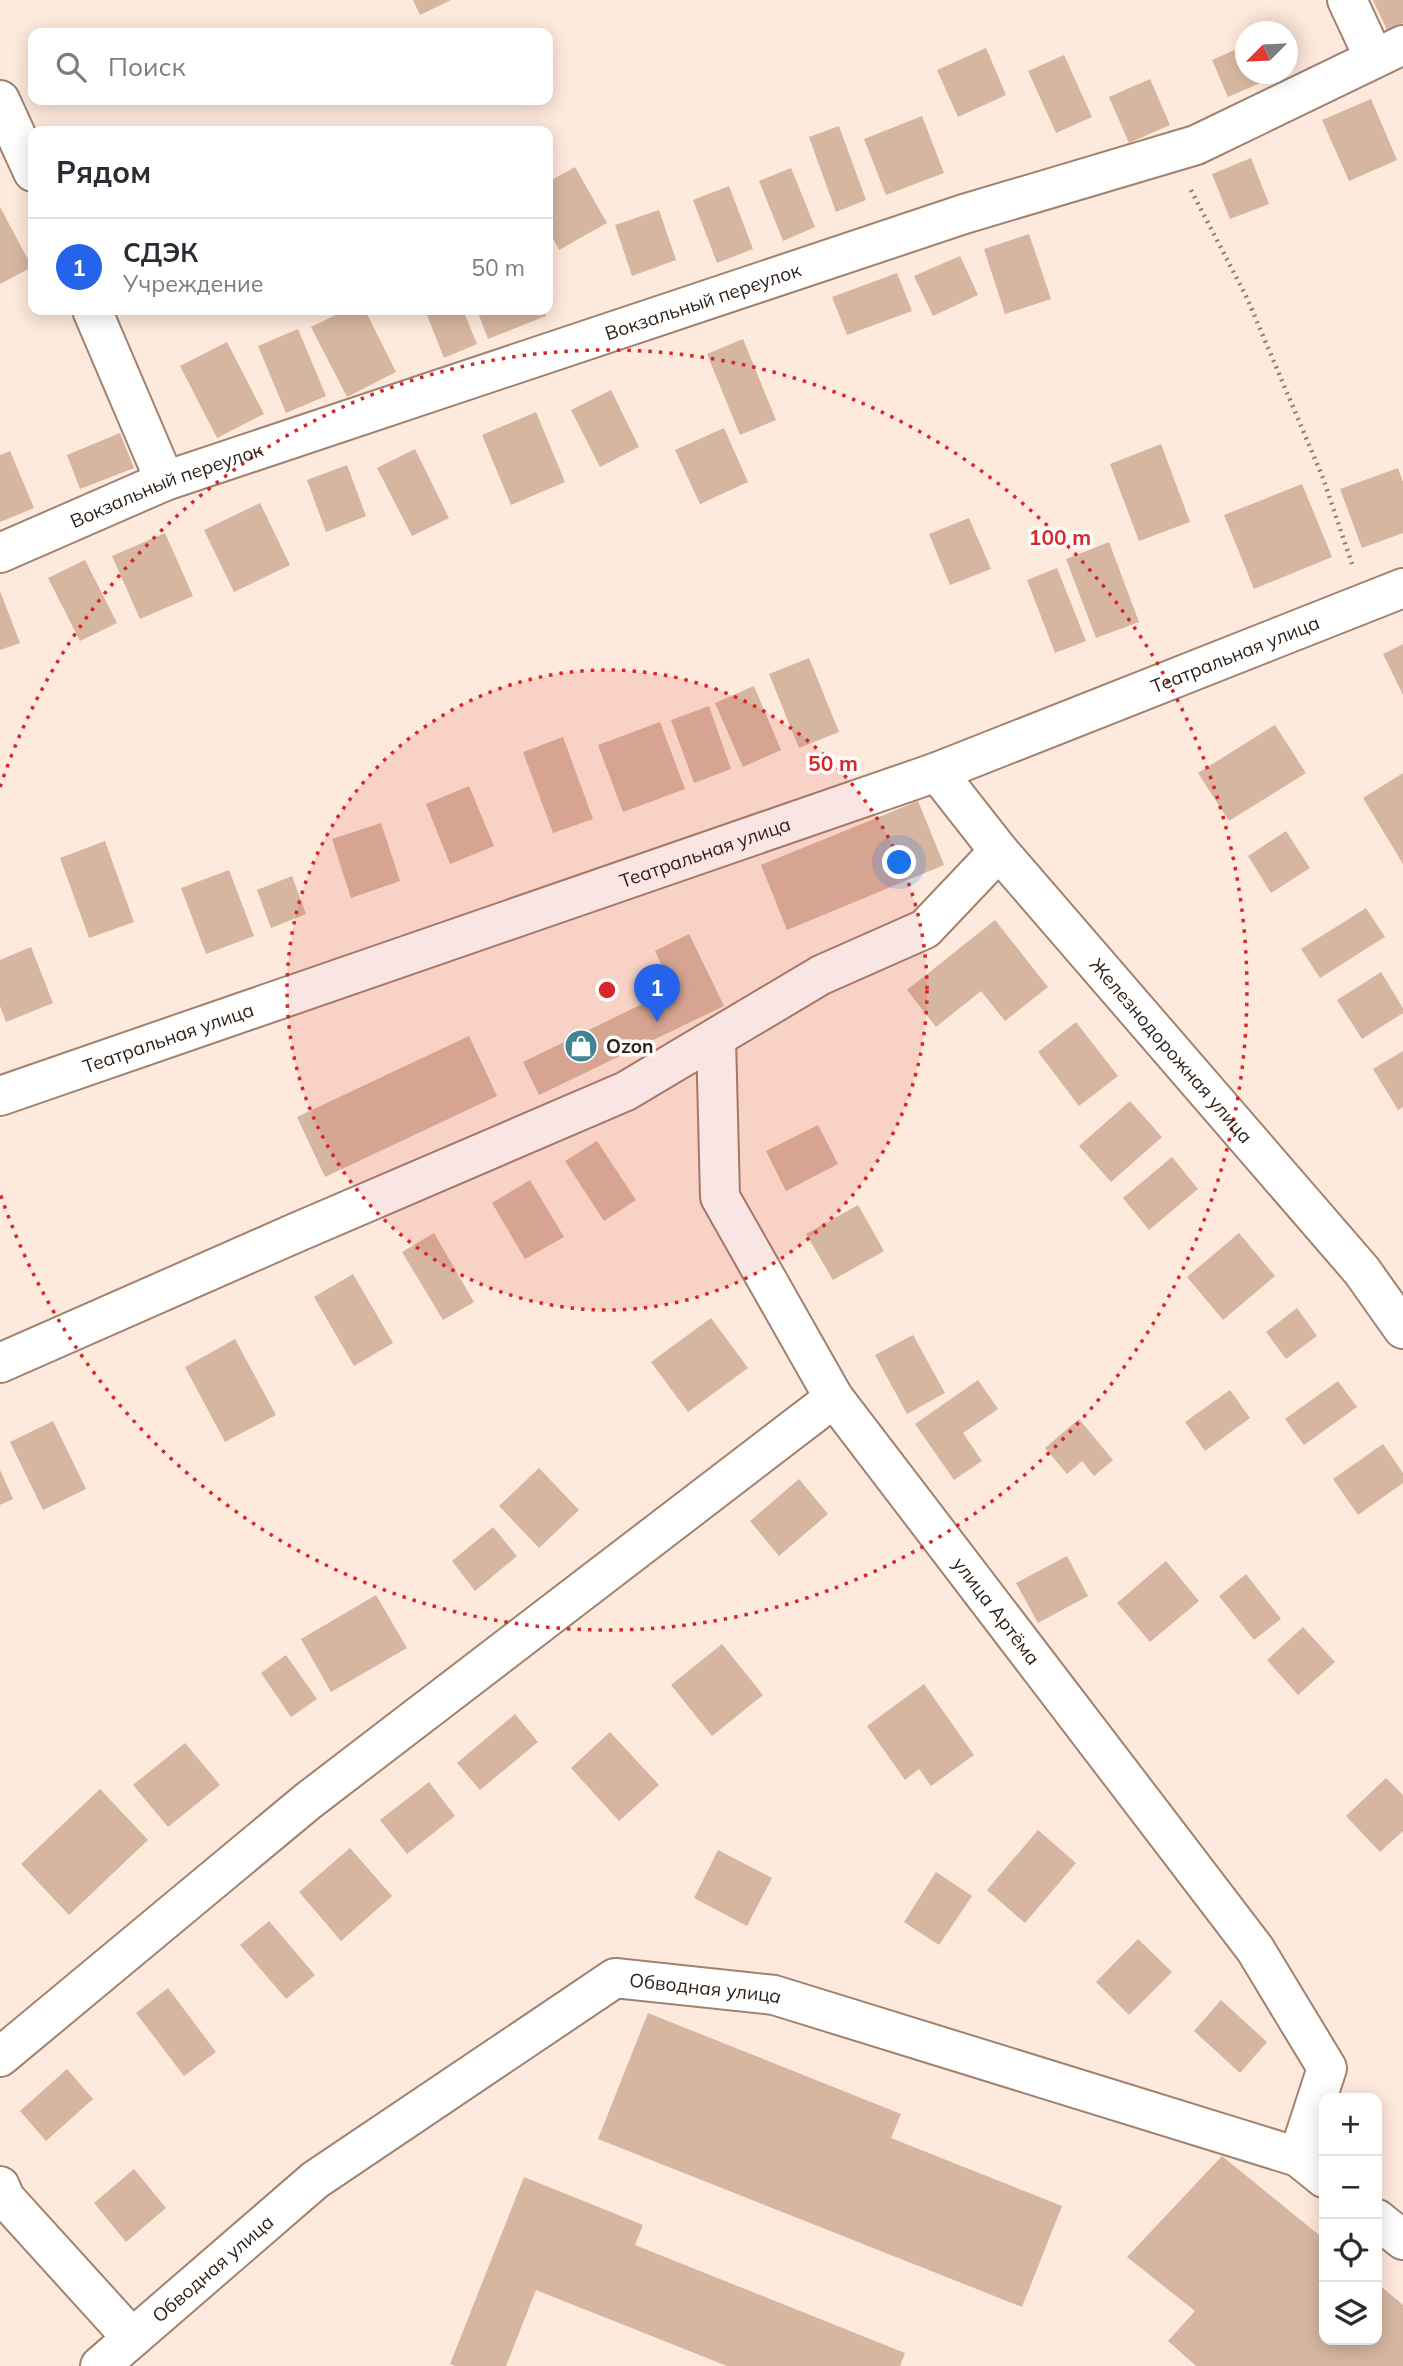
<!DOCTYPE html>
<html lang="ru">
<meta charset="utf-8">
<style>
body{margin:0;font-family:Mulish,sans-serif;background:#f2f2f3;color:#2b2b33}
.controls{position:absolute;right:21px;bottom:21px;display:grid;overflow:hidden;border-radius:14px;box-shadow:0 4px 18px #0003}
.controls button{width:63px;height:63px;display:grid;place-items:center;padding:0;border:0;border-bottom:2px solid #e1e1e2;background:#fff;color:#2b2b33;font:35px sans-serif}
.compass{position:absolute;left:1235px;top:21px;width:63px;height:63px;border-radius:50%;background:#fff;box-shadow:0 4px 18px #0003;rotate:246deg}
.you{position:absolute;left:900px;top:863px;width:24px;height:24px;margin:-18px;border:5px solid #fff;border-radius:50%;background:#1a73e8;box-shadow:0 0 0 10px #1a73e833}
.badge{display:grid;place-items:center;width:46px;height:46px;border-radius:50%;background:#2563eb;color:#fff;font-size:23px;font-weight:700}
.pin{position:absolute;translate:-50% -58px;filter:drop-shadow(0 2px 4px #0008)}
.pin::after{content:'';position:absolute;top:37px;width:24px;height:21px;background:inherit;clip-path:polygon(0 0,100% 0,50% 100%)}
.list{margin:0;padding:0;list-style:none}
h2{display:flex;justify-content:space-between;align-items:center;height:91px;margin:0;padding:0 28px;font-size:30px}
h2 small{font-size:23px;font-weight:400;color:#7c7c81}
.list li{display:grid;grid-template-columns:46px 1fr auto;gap:21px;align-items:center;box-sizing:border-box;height:98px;padding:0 28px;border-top:2px solid #e1e1e2}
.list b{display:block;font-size:26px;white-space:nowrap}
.list p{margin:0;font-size:23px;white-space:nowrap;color:#7c7c81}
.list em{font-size:23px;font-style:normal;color:#7c7c81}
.icon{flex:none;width:38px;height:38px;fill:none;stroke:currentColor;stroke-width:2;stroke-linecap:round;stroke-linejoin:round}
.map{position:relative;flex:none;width:1403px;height:2366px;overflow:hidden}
.search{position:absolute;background:#fff;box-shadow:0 4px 18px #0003;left:28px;top:28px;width:525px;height:77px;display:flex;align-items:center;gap:18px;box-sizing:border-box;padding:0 24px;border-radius:14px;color:#7c7c81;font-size:26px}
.panel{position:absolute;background:#fff;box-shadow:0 4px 18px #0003;left:28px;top:126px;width:525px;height:189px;border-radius:14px}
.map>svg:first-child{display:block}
.building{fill:#d6b6a0}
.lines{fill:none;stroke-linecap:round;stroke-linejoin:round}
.minor-casing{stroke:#a0826e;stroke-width:42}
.path{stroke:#8f8074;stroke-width:4.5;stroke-dasharray:2 5;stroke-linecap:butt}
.minor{stroke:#fff;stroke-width:38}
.ring{fill:none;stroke:#d62828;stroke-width:3.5;stroke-dasharray:3.5 7}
.labels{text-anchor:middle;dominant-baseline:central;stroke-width:7;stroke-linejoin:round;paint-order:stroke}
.street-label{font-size:19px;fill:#2f231a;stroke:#fff}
.poi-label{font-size:19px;font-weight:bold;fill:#2f231a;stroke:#fff;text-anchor:start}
.centre{fill:#d62828;stroke:#fff;stroke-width:3.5}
.ring-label{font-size:21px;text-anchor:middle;font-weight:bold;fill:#d62828;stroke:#fff;stroke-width:7;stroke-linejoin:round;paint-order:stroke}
</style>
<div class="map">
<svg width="1403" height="2366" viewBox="0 0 1403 2366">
<rect width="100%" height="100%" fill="#feeadc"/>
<!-- building -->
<g class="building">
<polygon points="413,0 451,0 420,15"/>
<polygon points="1373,0 1403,0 1403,23 1387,30"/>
<polygon points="1246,45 1246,74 1281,74 1228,97 1212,60"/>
<polygon points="986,48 1006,95 958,117 937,70"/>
<polygon points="1064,55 1092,117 1056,133 1028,71"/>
<polygon points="1150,79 1170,125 1129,143 1109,97"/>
<polygon points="1371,99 1397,160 1349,181 1322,120"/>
<polygon points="922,116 944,173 886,195 864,139"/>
<polygon points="839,126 866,200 836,212 809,137"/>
<polygon points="1251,158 1269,204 1230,219 1212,174"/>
<polygon points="575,167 607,223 559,250 548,229 548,182"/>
<polygon points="791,168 815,227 783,241 759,181"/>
<polygon points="729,186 753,249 717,263 693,200"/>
<polygon points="0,207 32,267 0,284"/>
<polygon points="659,210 676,260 632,276 615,225"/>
<polygon points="1029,234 1051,299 1005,314 984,249"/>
<polygon points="960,256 978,295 933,316 914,276"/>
<polygon points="897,273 912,311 847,335 832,297"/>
<polygon points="346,310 365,310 396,372 347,397 311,327"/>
<polygon points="425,310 463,310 477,344 444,358"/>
<polygon points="477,310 543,310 546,316 488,339"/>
<polygon points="298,329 326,396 286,413 258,346"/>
<polygon points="743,339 776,420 740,435 707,354"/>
<polygon points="227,342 264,414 217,438 180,366"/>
<polygon points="611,390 639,447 600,467 571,410"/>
<polygon points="536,412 565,482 511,505 482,435"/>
<polygon points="724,428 748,482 700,504 675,450"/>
<polygon points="120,433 134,468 80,489 67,455"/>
<polygon points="1161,444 1190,522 1139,541 1110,464"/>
<polygon points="415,449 449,518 412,536 377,468"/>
<polygon points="10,451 34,508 0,522 0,455"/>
<polygon points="347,465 366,516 326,532 307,480"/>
<polygon points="1398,468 1403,482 1403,533 1362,548 1340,489"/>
<polygon points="1302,484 1332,557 1254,589 1224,515"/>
<polygon points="260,503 290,565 234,592 204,530"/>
<polygon points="969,518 991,569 950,585 929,534"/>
<polygon points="165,533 193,596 140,619 112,556"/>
<polygon points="1109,542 1139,622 1096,638 1066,559"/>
<polygon points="85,560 117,623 80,641 48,578"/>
<polygon points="1057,568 1086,641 1055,653 1027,580"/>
<polygon points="0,591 20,643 0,650"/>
<polygon points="1403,644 1403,695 1383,654"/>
<polygon points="809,658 839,732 799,748 769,674"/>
<polygon points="754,686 781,750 743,767 715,703"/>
<polygon points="709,706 731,769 694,783 671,720"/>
<polygon points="660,722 685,789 623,812 598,745"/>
<polygon points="1275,725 1306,773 1229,821 1198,773"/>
<polygon points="563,737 593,819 553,833 523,752"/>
<polygon points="1403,773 1403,864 1363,798"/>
<polygon points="469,786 494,846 450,864 426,804"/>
<polygon points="918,801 944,865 787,930 761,865"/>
<polygon points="381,823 400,881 351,898 332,839"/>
<polygon points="1286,831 1310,868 1271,893 1248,856"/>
<polygon points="105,841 134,922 89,938 60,858"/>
<polygon points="229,870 254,936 206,954 181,888"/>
<polygon points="292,876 306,914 271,928 257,890"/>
<polygon points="1366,908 1385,937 1320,978 1301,949"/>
<polygon points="995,920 1048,987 1005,1021 981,991 936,1027 907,990"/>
<polygon points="689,934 724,1006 539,1095 523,1062 673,989 655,951"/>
<polygon points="31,947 53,1003 6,1022 0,1006 0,960"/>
<polygon points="1381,972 1403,1008 1403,1013 1362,1039 1337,1000"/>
<polygon points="1076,1022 1118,1076 1079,1106 1038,1052"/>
<polygon points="469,1036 497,1096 325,1177 297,1117"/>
<polygon points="1403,1051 1403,1107 1398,1110 1373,1069"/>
<polygon points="1130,1101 1162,1137 1111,1182 1079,1146"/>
<polygon points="818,1125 838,1164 786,1191 766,1151"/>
<polygon points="597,1141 636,1200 604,1221 565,1161"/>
<polygon points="1172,1157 1198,1189 1149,1230 1123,1198"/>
<polygon points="530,1180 564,1237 525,1259 492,1203"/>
<polygon points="858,1205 884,1251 833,1280 806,1234"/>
<polygon points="434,1233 474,1302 443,1320 402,1252"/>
<polygon points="1239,1233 1275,1276 1223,1320 1187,1277"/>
<polygon points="353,1274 393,1343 354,1366 314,1297"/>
<polygon points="1297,1308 1317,1336 1286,1359 1266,1332"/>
<polygon points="711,1318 748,1368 688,1412 651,1362"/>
<polygon points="913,1335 945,1393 907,1414 875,1355"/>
<polygon points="235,1339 276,1415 225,1442 185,1367"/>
<polygon points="978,1380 998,1409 963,1433 982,1461 954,1480 915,1424"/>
<polygon points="1338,1381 1357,1407 1304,1445 1285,1419"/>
<polygon points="1230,1390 1250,1418 1205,1451 1185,1422"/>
<polygon points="1079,1419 1113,1460 1094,1476 1082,1461 1067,1474 1045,1448"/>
<polygon points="53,1421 86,1489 43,1510 10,1442"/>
<polygon points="1383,1444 1403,1473 1403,1483 1358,1515 1333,1479"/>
<polygon points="539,1468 579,1510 539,1548 499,1506"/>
<polygon points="0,1470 13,1499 0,1505"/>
<polygon points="799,1479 828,1514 779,1556 750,1521"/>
<polygon points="493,1527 517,1556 475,1591 452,1561"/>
<polygon points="1067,1556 1088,1596 1038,1623 1016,1583"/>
<polygon points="1166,1561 1199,1601 1150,1642 1117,1603"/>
<polygon points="1246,1574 1281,1619 1254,1640 1219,1596"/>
<polygon points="376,1595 407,1648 331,1692 301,1639"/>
<polygon points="1303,1627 1335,1662 1298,1695 1267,1660"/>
<polygon points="722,1644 763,1695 712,1736 671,1685"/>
<polygon points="286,1655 317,1699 291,1717 261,1673"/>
<polygon points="924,1684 974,1755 931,1786 919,1769 905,1780 867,1726"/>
<polygon points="515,1714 538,1742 480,1790 457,1763"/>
<polygon points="610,1732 659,1785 619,1821 571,1768"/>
<polygon points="185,1743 220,1785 168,1827 133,1785"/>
<polygon points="1386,1778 1403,1795 1403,1831 1380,1852 1346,1816"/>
<polygon points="429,1782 455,1816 407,1854 380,1820"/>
<polygon points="100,1789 148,1840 69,1915 21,1864"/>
<polygon points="1038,1830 1076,1863 1025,1923 987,1890"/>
<polygon points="350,1848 392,1896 341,1941 299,1892"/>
<polygon points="718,1850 772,1878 747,1926 694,1898"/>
<polygon points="936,1872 972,1896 939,1945 904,1922"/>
<polygon points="269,1921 315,1975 286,1999 240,1945"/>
<polygon points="1138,1939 1172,1972 1129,2015 1096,1982"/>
<polygon points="168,1988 216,2052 184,2076 136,2013"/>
<polygon points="1221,2000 1267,2042 1240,2073 1194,2031"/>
<polygon points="648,2013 901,2114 891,2138 1062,2206 1022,2307 598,2139"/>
<polygon points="67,2069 93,2099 46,2141 20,2111"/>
<polygon points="1222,2156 1324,2239 1324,2340 1377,2340 1377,2283 1403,2305 1403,2366 1196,2366 1168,2341 1195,2311 1127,2257"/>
<polygon points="134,2169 166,2208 126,2242 94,2203"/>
<polygon points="524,2177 643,2225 635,2245 905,2353 900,2366 727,2366 536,2290 506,2366 455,2366 450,2364"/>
</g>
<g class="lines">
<defs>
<g id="minor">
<polyline points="1347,0 1374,58"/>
<polyline points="0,100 33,172"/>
<polyline points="92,310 165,481"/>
<path id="s1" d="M0,553L165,481L964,214L1196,145L1403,45"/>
<path id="s2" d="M937,772L999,851L1362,1271L1403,1329"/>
<path id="s3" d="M716,1038L720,1197L834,1398L1255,1949L1327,2068L1298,2157"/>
<path id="s4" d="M0,1096L937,772L1403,588"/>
<polyline points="0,1363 293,1234 626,1091 821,975 925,929 999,851"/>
<polyline points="0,2057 308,1801 834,1398"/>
<polyline points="0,2186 5,2198 132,2338"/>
<polyline points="1377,2219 1403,2240"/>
<path id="s5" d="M100,2366L315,2180L615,1978L774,1995L1298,2157L1324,2178"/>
</g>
</defs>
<!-- minor casing -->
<use href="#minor" class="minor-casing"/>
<!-- path -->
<polyline class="path" points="1191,190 1247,298 1323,478 1352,564"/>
<!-- minor -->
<use href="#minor" class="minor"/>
</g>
<!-- distance rings -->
<circle cx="607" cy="990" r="320" fill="#d62828" fill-opacity=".12"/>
<g class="ring">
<circle cx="607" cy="990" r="320"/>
<path d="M0 787A640 640 0 1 1 0 1193"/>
</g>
<!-- icons -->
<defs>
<symbol id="shop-disc" viewBox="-11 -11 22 22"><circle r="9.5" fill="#418494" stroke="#fff"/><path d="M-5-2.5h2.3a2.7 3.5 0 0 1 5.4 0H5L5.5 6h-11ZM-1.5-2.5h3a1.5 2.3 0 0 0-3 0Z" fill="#fff"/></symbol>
</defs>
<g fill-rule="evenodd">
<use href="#shop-disc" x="562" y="1027" width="38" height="38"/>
</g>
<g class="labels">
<!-- street labels -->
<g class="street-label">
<text stroke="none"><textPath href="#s1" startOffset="747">Вокзальный переулок</textPath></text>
<text stroke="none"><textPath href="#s1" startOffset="180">Вокзальный переулок</textPath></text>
<text stroke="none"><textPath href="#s4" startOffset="1312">Театральная улица</textPath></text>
<text stroke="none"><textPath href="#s4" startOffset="746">Театральная улица</textPath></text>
<text stroke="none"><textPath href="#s4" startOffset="178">Театральная улица</textPath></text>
<text stroke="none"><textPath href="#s2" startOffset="364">Железнодорожная улица</textPath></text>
<text stroke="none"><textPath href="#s3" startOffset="658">улица Артёма</textPath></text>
<text stroke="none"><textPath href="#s5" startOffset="737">Обводная улица</textPath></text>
<text stroke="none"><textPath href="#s5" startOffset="149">Обводная улица</textPath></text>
</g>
<!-- poi labels -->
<g class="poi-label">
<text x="606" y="1046">Ozon</text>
</g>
</g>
<circle cx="607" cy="990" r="10" class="centre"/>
<g class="ring-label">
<text x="1060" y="545">100 m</text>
<text x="833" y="771">50 m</text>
</g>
</svg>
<div class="controls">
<button>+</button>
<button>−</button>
<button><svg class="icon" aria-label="locate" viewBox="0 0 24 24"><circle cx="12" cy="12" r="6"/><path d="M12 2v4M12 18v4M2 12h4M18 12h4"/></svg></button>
<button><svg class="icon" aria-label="layers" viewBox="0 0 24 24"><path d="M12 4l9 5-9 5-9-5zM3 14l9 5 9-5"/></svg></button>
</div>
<svg class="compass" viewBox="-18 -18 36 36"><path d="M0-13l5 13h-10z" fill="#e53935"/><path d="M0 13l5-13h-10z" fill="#7c7c81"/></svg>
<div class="you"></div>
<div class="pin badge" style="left:657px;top:1022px">1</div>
<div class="search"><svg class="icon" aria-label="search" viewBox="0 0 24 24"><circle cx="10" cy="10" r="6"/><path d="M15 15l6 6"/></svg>Поиск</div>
<section class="panel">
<h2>Рядом<small></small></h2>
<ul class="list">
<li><span class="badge">1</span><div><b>СДЭК</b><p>Учреждение</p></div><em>50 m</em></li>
</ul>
</section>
</div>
